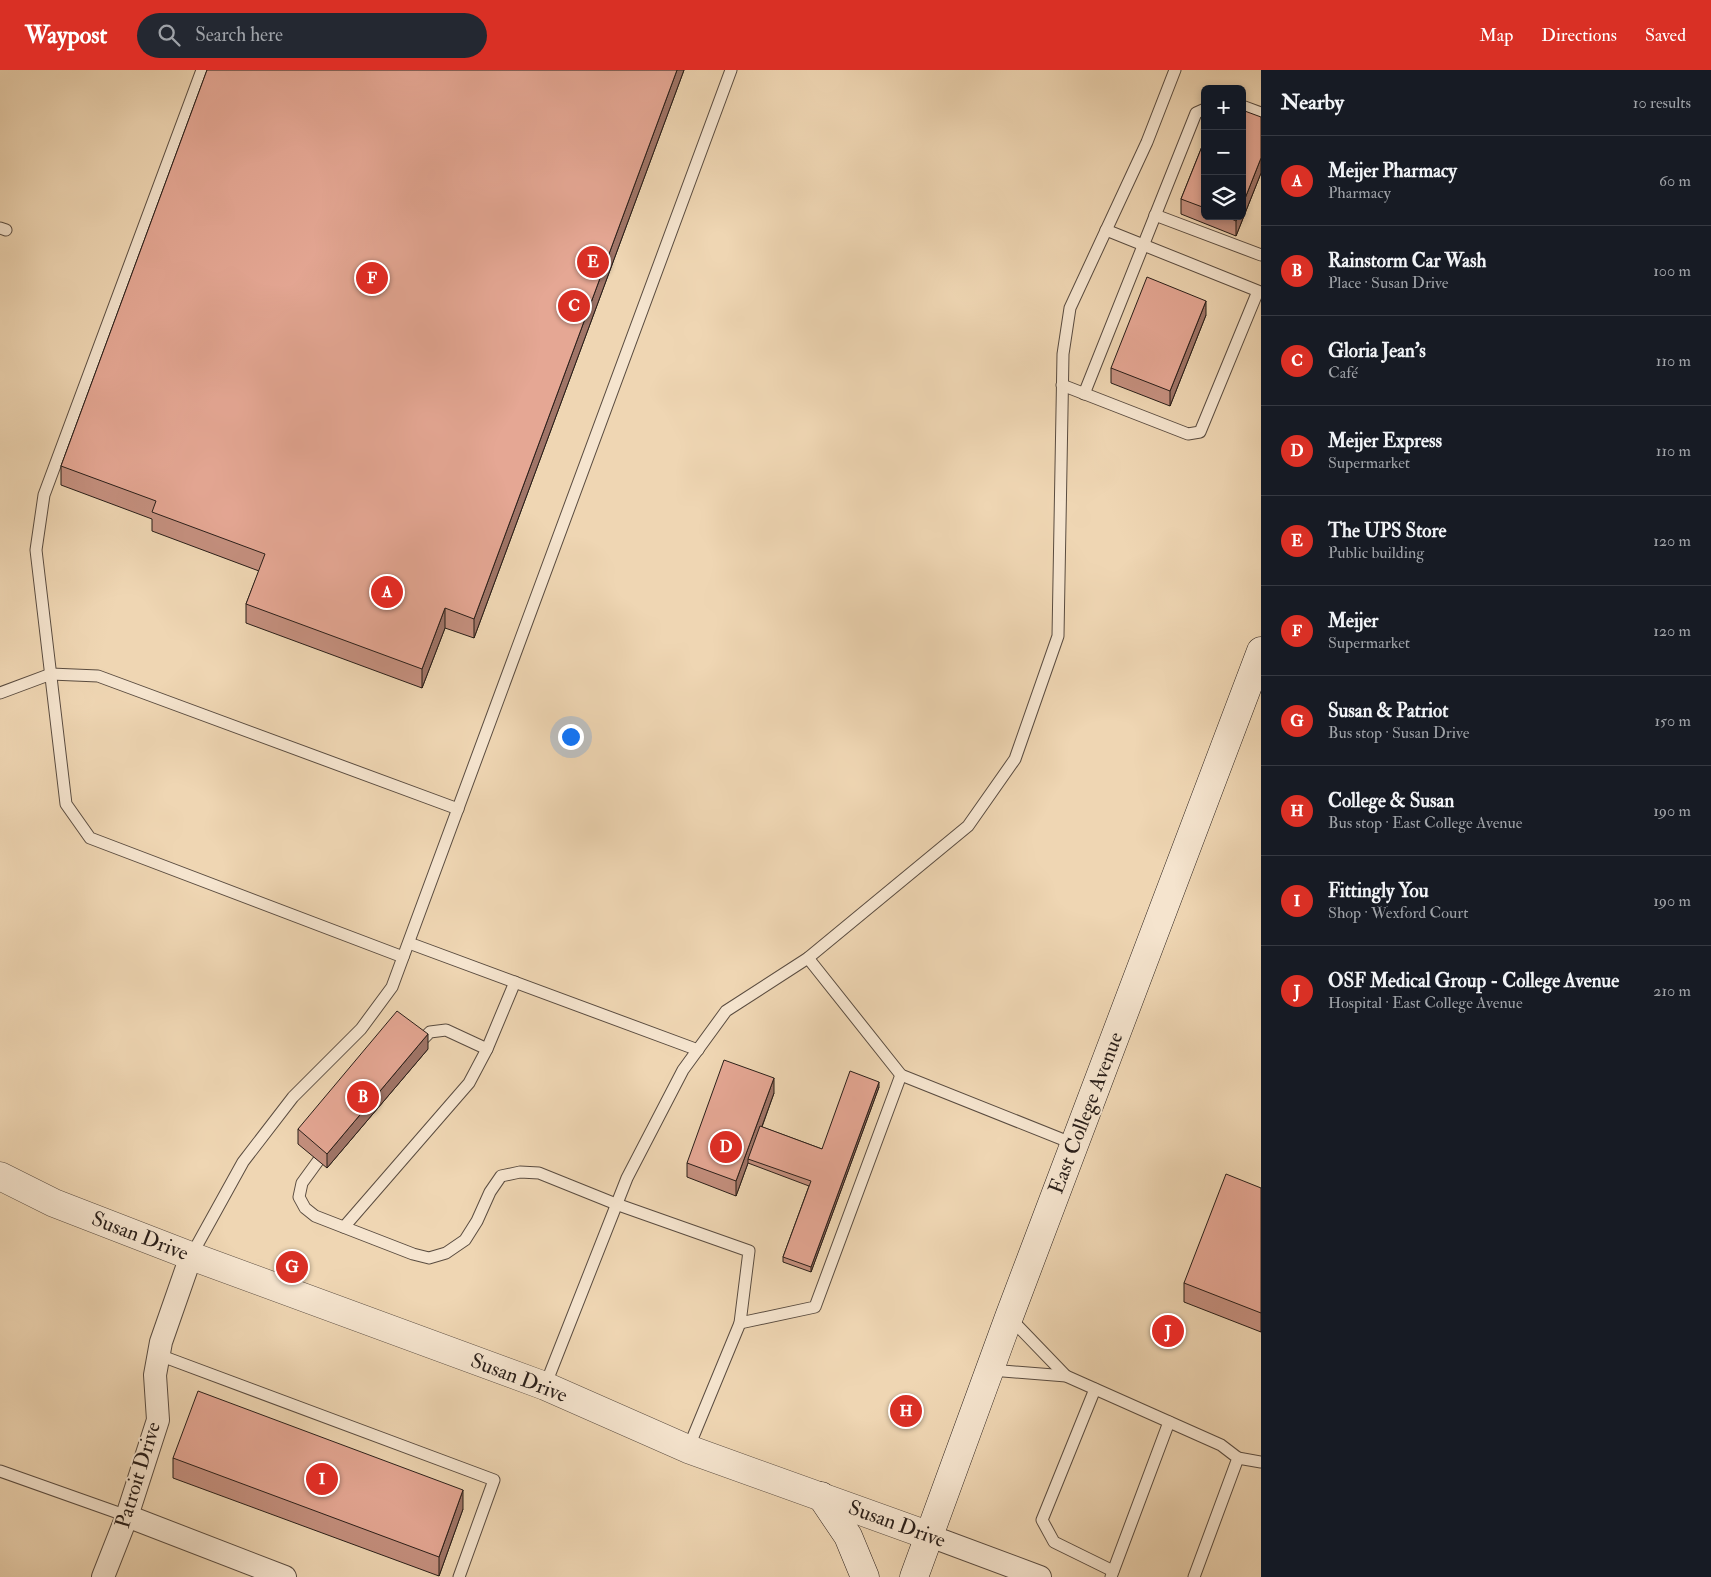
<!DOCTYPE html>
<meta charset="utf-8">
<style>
body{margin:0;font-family:"IM FELL Double Pica",serif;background:#242831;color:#f1f3f6}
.controls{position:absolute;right:15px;top:15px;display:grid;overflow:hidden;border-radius:8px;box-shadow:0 2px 8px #0003}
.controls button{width:45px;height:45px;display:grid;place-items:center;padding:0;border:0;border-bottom:1px solid #363941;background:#171b24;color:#f1f3f6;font:25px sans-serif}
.you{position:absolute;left:570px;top:666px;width:18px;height:18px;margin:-12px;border:4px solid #fff;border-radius:50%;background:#1a73e8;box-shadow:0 0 0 8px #1a73e833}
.badge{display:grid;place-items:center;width:32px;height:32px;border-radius:50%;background:#d93025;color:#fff;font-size:16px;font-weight:700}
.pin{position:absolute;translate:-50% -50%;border:2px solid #fff;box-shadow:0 1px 5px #0006}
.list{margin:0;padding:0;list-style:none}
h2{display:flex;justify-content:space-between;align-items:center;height:65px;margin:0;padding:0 20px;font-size:21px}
h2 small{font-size:16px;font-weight:400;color:#9ea1a6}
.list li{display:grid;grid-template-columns:32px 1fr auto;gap:15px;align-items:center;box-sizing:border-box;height:90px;padding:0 20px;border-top:1px solid #363941}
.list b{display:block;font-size:19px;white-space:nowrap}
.list p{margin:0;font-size:16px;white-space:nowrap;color:#9ea1a6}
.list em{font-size:16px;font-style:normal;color:#9ea1a6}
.icon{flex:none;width:28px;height:28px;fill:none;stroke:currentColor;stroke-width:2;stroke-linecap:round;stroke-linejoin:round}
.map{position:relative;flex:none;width:1261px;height:1507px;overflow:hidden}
header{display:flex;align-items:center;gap:30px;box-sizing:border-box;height:70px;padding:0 25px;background:#d93025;color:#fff}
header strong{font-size:24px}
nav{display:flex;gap:28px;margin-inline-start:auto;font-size:18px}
.search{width:350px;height:45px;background:#242831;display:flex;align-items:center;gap:12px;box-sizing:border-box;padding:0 18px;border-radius:28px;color:#9ea1a6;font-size:19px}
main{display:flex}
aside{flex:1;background:#171b24}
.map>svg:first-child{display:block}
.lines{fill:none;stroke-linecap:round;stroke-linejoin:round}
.service-casing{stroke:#5a4c40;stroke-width:13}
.minor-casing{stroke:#5a4c40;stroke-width:24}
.tertiary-casing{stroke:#5a4c40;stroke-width:29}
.secondary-casing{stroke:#291e19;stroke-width:29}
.service{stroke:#f5e4ce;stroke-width:11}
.minor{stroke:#f5e4ce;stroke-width:22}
.tertiary{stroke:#f5e4ce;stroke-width:28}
.secondary{stroke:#f5e4ce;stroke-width:28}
.wall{fill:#c5907f;stroke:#291e19}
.shaded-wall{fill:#a07568;stroke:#291e19}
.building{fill:#e5a794;stroke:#291e19}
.labels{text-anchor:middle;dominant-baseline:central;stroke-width:4;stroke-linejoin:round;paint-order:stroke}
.street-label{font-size:21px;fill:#291e19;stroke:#f5e4ce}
</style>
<header>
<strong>Waypost</strong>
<div class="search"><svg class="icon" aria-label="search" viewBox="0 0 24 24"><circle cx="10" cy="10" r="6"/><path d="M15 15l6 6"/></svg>Search here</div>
<nav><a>Map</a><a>Directions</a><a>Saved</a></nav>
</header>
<main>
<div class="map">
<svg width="1261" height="1507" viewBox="0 0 1261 1507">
<rect width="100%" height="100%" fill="#efd6b3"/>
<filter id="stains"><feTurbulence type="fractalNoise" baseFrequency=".004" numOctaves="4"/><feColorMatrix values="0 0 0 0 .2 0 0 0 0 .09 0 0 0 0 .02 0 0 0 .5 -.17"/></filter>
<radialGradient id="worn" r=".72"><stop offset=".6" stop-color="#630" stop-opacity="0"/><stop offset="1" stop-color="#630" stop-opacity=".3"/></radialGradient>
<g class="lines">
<defs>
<g id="service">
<polyline points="202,0 44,425 36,480 66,734 90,768 403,887"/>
<polyline points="1242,36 1261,43"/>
<polyline points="1155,145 1261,185"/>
<polyline points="0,158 6,160"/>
<polyline points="1062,315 1188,364 1200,362 1258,221 1106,160"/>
<polyline points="1084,324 1196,43 1205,39"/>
<polyline points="0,623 51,604 98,606 458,739"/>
<polyline points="409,873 698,980"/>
<polyline points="808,888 901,1005 1074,1074"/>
<polyline points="419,973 430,962 446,960 487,979"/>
<polyline points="318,1091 302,1113 299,1127 305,1138 315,1146 413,1184 429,1188 446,1183 465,1170 477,1151 490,1122 501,1106 520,1102 539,1103 616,1134 749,1181 740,1253 688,1379"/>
<polyline points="344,1157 469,1013 487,979 515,912"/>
<polyline points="191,1186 243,1092 293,1027 361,959 392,917 731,0"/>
<polyline points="1010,1248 1066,1306"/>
<polyline points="740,1253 815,1237 901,1005"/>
<polyline points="159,1285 494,1410 459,1507"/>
<polyline points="991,1300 1066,1306 1221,1375 1238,1388 1194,1507"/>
<polyline points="545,1316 627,1108 683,1000 726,941 808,888 968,756 1015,689 1058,566 1063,284 1070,238 1147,72 1175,0"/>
<polyline points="1095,1319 1042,1450 1054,1472 1113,1501"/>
<polyline points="1238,1388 1261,1392"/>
<polyline points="0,1401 127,1446"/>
<polyline points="1111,1507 1169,1352"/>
</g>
<g id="minor">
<polyline points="127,1446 285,1507"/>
<polyline points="930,1466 1040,1507"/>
<polyline points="103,1507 127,1446 158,1350 155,1305 161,1272 191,1186"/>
</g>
<polyline id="tertiary" points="0,1106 54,1133 191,1186 545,1316 688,1379 930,1466"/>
<g id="secondary">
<polyline points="821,1426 848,1466 865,1507"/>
<polyline points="914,1507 1009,1247 1261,581"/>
</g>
</defs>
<!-- service casing -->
<use href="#service" class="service-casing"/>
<!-- minor casing -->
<use href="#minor" class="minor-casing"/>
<!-- tertiary casing -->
<use href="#tertiary" class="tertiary-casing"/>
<!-- secondary casing -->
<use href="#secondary" class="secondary-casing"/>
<!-- service -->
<use href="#service" class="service"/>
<!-- minor -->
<use href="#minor" class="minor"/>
<!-- tertiary -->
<use href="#tertiary" class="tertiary"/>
<!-- secondary -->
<use href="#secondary" class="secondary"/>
</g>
<!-- wall -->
<g class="wall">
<polygon points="207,0 684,0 474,568 445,558 422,618 246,553 246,534 259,501 152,461 152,449 61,415 61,396"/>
<polygon points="1261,47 1261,103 1236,166 1181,144 1181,129 1205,69 1205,146 1242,146"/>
<polygon points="1206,245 1170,336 1111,313 1111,298"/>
<polygon points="428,979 327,1098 298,1074 298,1059"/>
<polygon points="879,1017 811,1202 783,1192 783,1187 809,1116 748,1093 736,1126 687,1107 687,1093 774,1023 762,1057 822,1079"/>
<polygon points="1261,1118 1261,1262 1184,1232 1184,1213"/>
<polygon points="173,1388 463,1439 439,1506 173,1408"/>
</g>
<!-- shaded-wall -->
<g class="shaded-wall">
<polygon points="677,0 684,0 474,568 474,549"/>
<polygon points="1261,88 1261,103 1236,166 1236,151 1238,146 1242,146 1242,136"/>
<polygon points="1206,231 1206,245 1170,336 1170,321"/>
<polygon points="445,538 445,558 422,618 422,599"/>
<polygon points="428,964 428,979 327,1098 327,1084"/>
<polygon points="774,1008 774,1023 750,1089 748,1089 748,1093 736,1126 736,1111"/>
<polygon points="879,1012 879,1017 811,1202 811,1197"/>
<polygon points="463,1420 463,1439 439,1506 439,1487"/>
</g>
<!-- building -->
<g class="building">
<polygon points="207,0 677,0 474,549 445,538 422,599 246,534 265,484 152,442 156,431 61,396"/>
<polygon points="1242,40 1261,47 1261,88 1242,136"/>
<polygon points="1205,69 1205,138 1181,129"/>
<polygon points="1225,146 1238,146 1236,151"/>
<polygon points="1147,207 1206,231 1170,321 1111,298"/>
<polygon points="397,941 428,964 327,1084 298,1059"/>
<polygon points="724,990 774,1008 736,1111 687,1093"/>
<polygon points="850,1001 879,1012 811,1197 783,1187 811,1111 748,1089 760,1056 822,1079"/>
<polygon points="1226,1104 1261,1118 1261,1243 1184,1213"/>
<polygon points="198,1321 463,1420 439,1487 173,1388"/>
</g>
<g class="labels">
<!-- street labels -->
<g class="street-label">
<text transform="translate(1086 1043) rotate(-69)">East College Avenue</text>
<text transform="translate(140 1166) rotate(21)">Susan Drive</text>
<text transform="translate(519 1308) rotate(21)">Susan Drive</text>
<text transform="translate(138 1405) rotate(-73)">Patroit Drive</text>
<text transform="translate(897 1454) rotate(20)">Susan Drive</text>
</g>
</g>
<rect width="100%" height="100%" filter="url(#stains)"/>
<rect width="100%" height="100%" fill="url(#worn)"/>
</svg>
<div class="controls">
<button>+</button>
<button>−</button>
<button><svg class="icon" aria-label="layers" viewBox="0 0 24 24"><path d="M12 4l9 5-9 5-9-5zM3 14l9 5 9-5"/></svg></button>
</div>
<div class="you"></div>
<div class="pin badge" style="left:387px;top:522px">A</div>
<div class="pin badge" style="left:363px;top:1027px">B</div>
<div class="pin badge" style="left:574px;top:236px">C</div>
<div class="pin badge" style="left:726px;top:1077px">D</div>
<div class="pin badge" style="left:593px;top:192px">E</div>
<div class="pin badge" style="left:372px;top:208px">F</div>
<div class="pin badge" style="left:292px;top:1197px">G</div>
<div class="pin badge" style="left:906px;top:1341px">H</div>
<div class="pin badge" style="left:322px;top:1409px">I</div>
<div class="pin badge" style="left:1168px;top:1261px">J</div>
</div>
<aside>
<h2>Nearby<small>10 results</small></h2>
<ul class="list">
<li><span class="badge">A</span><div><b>Meijer Pharmacy</b><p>Pharmacy</p></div><em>60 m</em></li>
<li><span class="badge">B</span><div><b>Rainstorm Car Wash</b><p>Place · Susan Drive</p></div><em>100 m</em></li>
<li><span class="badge">C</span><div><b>Gloria Jean's</b><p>Café</p></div><em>110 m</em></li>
<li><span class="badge">D</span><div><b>Meijer Express</b><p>Supermarket</p></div><em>110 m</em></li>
<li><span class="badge">E</span><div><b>The UPS Store</b><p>Public building</p></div><em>120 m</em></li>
<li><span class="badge">F</span><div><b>Meijer</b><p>Supermarket</p></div><em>120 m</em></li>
<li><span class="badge">G</span><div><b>Susan &amp; Patriot</b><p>Bus stop · Susan Drive</p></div><em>150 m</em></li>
<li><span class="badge">H</span><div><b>College &amp; Susan</b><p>Bus stop · East College Avenue</p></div><em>190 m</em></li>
<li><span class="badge">I</span><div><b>Fittingly You</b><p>Shop · Wexford Court</p></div><em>190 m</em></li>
<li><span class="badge">J</span><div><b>OSF Medical Group - College Avenue</b><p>Hospital · East College Avenue</p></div><em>210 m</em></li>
</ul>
</aside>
</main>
